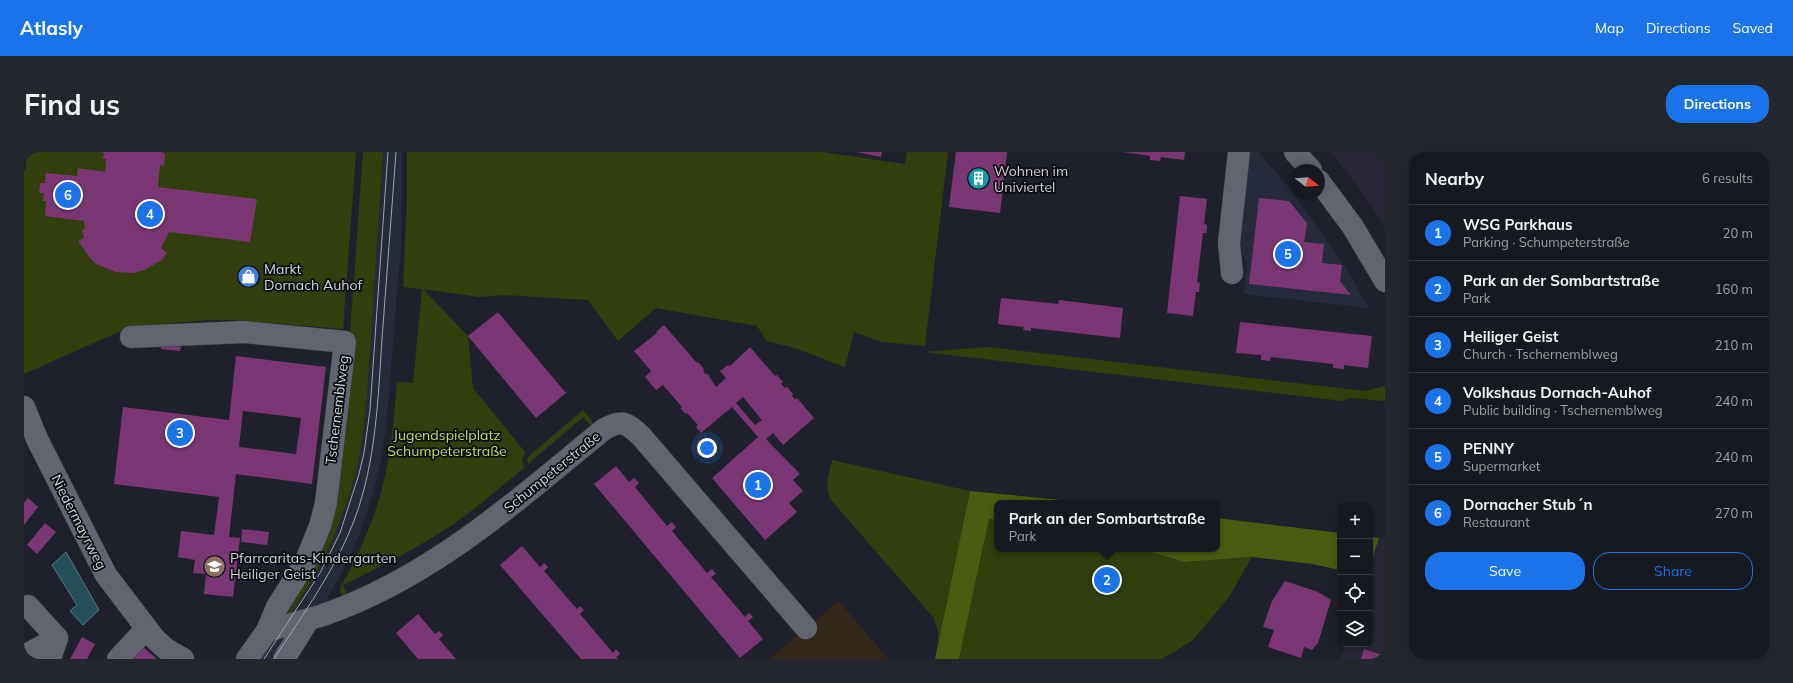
<!DOCTYPE html>
<meta charset="utf-8">
<style>
body{margin:0;font-family:Mulish,sans-serif;background:#23262d;color:#f1f3f6}
.controls{position:absolute;right:12px;bottom:12px;display:grid;overflow:hidden;border-radius:8px;box-shadow:0 2px 10px #0003}
.controls button{width:36px;height:36px;display:grid;place-items:center;padding:0;border:0;border-bottom:1px solid #35383e;background:#161920;color:#f1f3f6;font:20px sans-serif}
.compass{position:absolute;left:1265px;top:12px;width:36px;height:36px;border-radius:50%;background:#161920;box-shadow:0 2px 10px #0003;rotate:107deg}
.you{position:absolute;left:683px;top:296px;width:14px;height:14px;margin:-10px;border:3px solid #fff;border-radius:50%;background:#1a73e8;box-shadow:0 0 0 6px #1a73e833}
.badge{display:grid;place-items:center;width:26px;height:26px;border-radius:50%;background:#1a73e8;color:#fff;font-size:13px;font-weight:700}
.pin{position:absolute;translate:-50% -50%;border:2px solid #fff;box-shadow:0 1px 4px #0006}
.popup{position:absolute;left:970px;top:348px;width:226px;height:52px;box-sizing:border-box;display:grid;place-content:center;border-radius:8px;background:#161920;filter:drop-shadow(0 1px 3px #0005);font-size:13px;white-space:nowrap;color:#9ea0a5}
.popup b{font-size:15px;color:#f1f3f6}
.popup::after{content:'';position:absolute;left:50%;top:100%;margin-left:-8px;border:8px solid transparent;border-top-color:#161920}
.list{margin:0;padding:0;list-style:none}
h2{display:flex;justify-content:space-between;align-items:center;height:52px;margin:0;padding:0 16px;font-size:17px}
h2 small{font-size:13px;font-weight:400;color:#9ea0a5}
.list li{display:grid;grid-template-columns:26px 1fr auto;gap:12px;align-items:center;box-sizing:border-box;height:56px;padding:0 16px;border-top:1px solid #35383e}
.list b{display:block;font-size:15px;white-space:nowrap}
.list p{margin:0;font-size:13px;white-space:nowrap;color:#9ea0a5}
.list em{font-size:13px;font-style:normal;color:#9ea0a5}
.actions{display:flex;gap:8px;padding:12px 16px}
.actions a{flex:1;padding:9px 0;border:1px solid #1a73e8;border-radius:16px;text-align:center;font-size:14px;color:#1a73e8}
.actions .main{background:#1a73e8;color:#fff}
.icon{flex:none;width:22px;height:22px;fill:none;stroke:currentColor;stroke-width:2;stroke-linecap:round;stroke-linejoin:round}
.map{position:relative;flex:none;width:1361px;height:507px;overflow:hidden;border-radius:16px}
header{display:flex;align-items:center;gap:24px;box-sizing:border-box;height:56px;padding:0 20px;background:#1a73e8;color:#fff}
header strong{font-size:19px}
nav{display:flex;gap:22px;margin-inline-start:auto;font-size:14px}
.intro{display:flex;align-items:center;justify-content:space-between;box-sizing:border-box;height:96px;padding:0 24px}
h1{margin:0;font-size:28px}
.button{padding:10px 18px;border-radius:16px;background:#1a73e8;color:#fff;font-size:14px;font-weight:700}
main{display:flex;gap:24px;padding:0 24px}
aside{flex:1;background:#161920;border-radius:16px;box-shadow:0 2px 10px #0003}
.map>svg:first-child{display:block}
.built{fill:#252b3a}
.industrial{fill:#322718}
.education{fill:#292637}
.green{fill:#323e0c}
.forest{fill:#4b5c10}
.water{fill:#25505a;stroke:#597880}
.building{fill:#7b3774;fill-rule:evenodd}
.lines{fill:none;stroke-linecap:round;stroke-linejoin:round}
.minor-casing{stroke:#383b43;stroke-width:23}
.minor{stroke:#616570;stroke-width:22}
.tram{stroke:#a2a5ac;stroke-width:1}
.labels{text-anchor:middle;dominant-baseline:central;stroke-width:3.5;stroke-linejoin:round;paint-order:stroke}
.poi-label{font-size:14px;fill:#d1d4da;stroke:#0a0b0f;text-anchor:start}
.street-label{font-size:14px;fill:#d1d4da;stroke:#0a0b0f}
.park-label{font-size:14px;fill:#c0e065;stroke:#0a0b0f}
</style>
<header>
<strong>Atlasly</strong>
<nav><a>Map</a><a>Directions</a><a>Saved</a></nav>
</header>
<div class="intro"><h1>Find us</h1><a class="button">Directions</a></div>
<main>
<div class="map">
<svg width="1361" height="507" viewBox="0 0 1361 507">
<rect width="100%" height="100%" fill="#1e212b"/>
<!-- built -->
<g class="built">
<polygon points="359,0 378,0 378,32 377,92 362,277 357,308 349,342 337,378 325,406 308,438 301,451 265,465 293,420 313,378 326,342 334,311 339,282 344,233"/>
<polygon points="1222,0 1234,0 1264,34 1322,116 1345,156 1220,142 1223,109 1211,93"/>
<polygon points="272,482 256,507 232,507 248,488"/>
</g>
<!-- industrial -->
<polygon class="industrial" points="815,449 864,507 745,507"/>
<!-- education -->
<g class="education">
<polygon points="1307,0 1361,0 1361,74 1330,29"/>
<polygon points="1355,386 1361,387 1361,507 1317,507 1322,492 1346,492 1346,414"/>
</g>
<!-- green -->
<g class="green">
<polygon points="2,0 332,0 319,177 210,168 183,168 106,175 0,222 0,19 2,18"/>
<polygon points="339,0 359,0 344,233 339,282 334,311 326,342 313,378 293,420 265,465 260,465 284,413 326,182"/>
<path d="M383,0H799L881,12L883,0H924L901,194L858,190L830,180L821,215L771,196L743,189L733,174L632,156L594,189L564,148L479,143L455,145L399,137L444,184L449,236L501,300L498,308L500,316C473,338 446,362 416,381C385,400 352,417 319,433L324,444L319,445L316,440V436C333,406 348,374 357,340C367,304 370,267 373,230L389,231L398,137L379,135L383,46Z"/>
<polygon points="964,195 1341,239 1361,234 1361,249 1326,246 1319,249 900,200"/>
<polygon points="559,258 571,273 568,275 559,265 504,312 503,307 505,304"/>
<path d="M808,308L946,339L914,492V478L909,465L807,348C800,334 805,322 808,308Z"/>
<polygon points="965,367 973,368 973,397 1117,397 1160,410 1228,405 1205,445 1168,489 1138,507 935,507"/>
</g>
<!-- forest -->
<g class="forest">
<polygon points="946,339 1067,351 973,351 973,368 965,367 935,507 911,507"/>
<polygon points="1193,366 1316,381 1316,418 1288,412 1228,405 1160,410 1117,397 1193,397"/>
<polygon points="1346,385 1355,386 1346,414"/>
</g>
<!-- water -->
<polygon class="water" points="42,400 75,458 59,473 46,459 53,453 28,413"/>
<!-- building -->
<g class="building">
<polygon points="76,0 137,0 141,2 140,14 136,13 134,35 233,47 226,90 145,80 137,96 143,101 138,108 120,118 111,121 92,120 72,112 66,106 54,89 60,86 58,78 61,77 60,69 21,64 22,49 19,49 20,41 15,41 16,31 21,31 22,21 53,24 54,16 81,20 82,7 79,7 80,1"/>
<polygon points="832,0 858,0 857,5"/>
<polygon points="932,0 983,0 976,61 925,55"/>
<polygon points="1099,0 1161,0 1160,8 1137,5 1136,9 1126,8 1126,4"/>
<polygon points="1156,44 1183,47 1180,72 1183,73 1183,77 1182,81 1179,81 1173,130 1176,131 1175,140 1172,140 1169,164 1143,161"/>
<polygon points="1235,46 1265,49 1283,71 1280,90 1300,92 1298,111 1318,113 1316,129 1327,143 1225,132"/>
<polygon points="977,146 1034,152 1035,148 1099,156 1096,186 1007,176 1007,179 999,178 1000,175 974,172"/>
<polygon points="474,160 542,241 512,266 444,184"/>
<polygon points="1216,170 1348,184 1344,216 1320,213 1320,217 1309,216 1309,212 1247,205 1246,209 1237,208 1237,203 1212,201"/>
<path d="M640,173L673,211L674,210L680,217L679,219L682,223L683,221L692,235L702,226L696,219L704,213L706,214L726,195L751,224L753,223L759,230L757,232L761,236L763,235L769,242L768,244L771,248L773,246L790,266L759,293L749,281L742,287L776,322L769,328L779,339L765,351L773,360L741,388L688,326L734,285L708,255L677,281L672,275L674,273L663,261L662,262L656,256L658,255L639,233L632,238L621,225L627,219L610,199L633,181L632,180ZM719,245L738,268L731,273L712,251Z"/>
<polygon points="138,187 158,189 156,199 137,197"/>
<path d="M212,204L302,215L288,332L212,322L205,385L216,386L209,445L180,442L182,422L169,421L171,408L154,405L157,379L190,383L195,345L90,332L99,255L205,268ZM219,259L277,266L272,302L215,295Z"/>
<polygon points="592,314 605,330 610,326 615,331 611,335 643,374 648,370 652,375 648,379 683,421 688,417 692,422 687,425 721,465 725,461 729,465 724,469 739,487 716,506 570,332"/>
<polygon points="4,346 14,355 0,373 0,351"/>
<polygon points="21,371 32,380 13,402 3,393"/>
<polygon points="218,377 245,380 243,393 217,390"/>
<polygon points="498,394 516,415 520,411 524,415 520,419 553,457 556,454 560,458 556,462 589,501 592,497 596,502 592,505 594,507 557,507 512,455 476,413"/>
<polygon points="1261,429 1294,440 1307,448 1294,491 1288,498 1280,495 1277,506 1244,495 1250,478 1239,475 1248,449"/>
<polygon points="394,462 411,482 415,479 419,483 415,487 432,507 394,507 372,481"/>
<polygon points="58,485 71,492 63,507 46,507"/>
<polygon points="119,495 133,507 110,507"/>
<polygon points="1340,497 1361,504 1361,507 1337,507"/>
</g>
<g class="lines">
<defs>
<g id="minor">
<polyline points="1271,0 1287,18"/>
<polyline points="1295,29 1329,75 1361,129"/>
<polyline points="1208,121 1205,91 1215,0"/>
<polyline points="107,185 220,180 321,190 302,351 296,374 281,411 253,455 243,479 223,507"/>
<polyline points="0,255 13,287 82,423 130,486 142,497 159,507"/>
<polyline points="4,454 33,486 26,507"/>
<path d="M243,479C261,474 280,469 299,463C407,426 492,349 579,278C597,267 602,270 617,284L782,476"/>
<polyline points="0,504 33,486"/>
<polyline points="94,507 122,477"/>
<polyline points="260,507 285,467"/>
</g>
</defs>
<!-- minor casing -->
<use href="#minor" class="minor-casing"/>
<!-- minor -->
<use href="#minor" class="minor"/>
<!-- tram -->
<g class="tram">
<polyline points="240,507 296,421 316,381 335,322 340,301 346,258 364,0"/>
<path d="M250,507C279,462 312,417 331,366C352,309 354,247 358,187C363,125 367,62 372,0"/>
</g>
</g>
<!-- icons -->
<defs>
<symbol id="building-disc" viewBox="-11 -11 22 22"><circle r="9.5" fill="#0f9aa8" stroke="#0a0b0f"/><path d="M-4-6H4V6H1V3H-1V6H-4ZM-2.5-4.3h1.7v1.8h-1.7ZM.8-4.3h1.7v1.8H.8ZM-2.5-1h1.7V.8h-1.7ZM.8-1h1.7V.8H.8Z" fill="#fff"/></symbol>
<symbol id="shop-disc" viewBox="-11 -11 22 22"><circle r="9.5" fill="#3f7fe0" stroke="#0a0b0f"/><path d="M-5-2.5h2.3a2.7 3.5 0 0 1 5.4 0H5L5.5 6h-11ZM-1.5-2.5h3a1.5 2.3 0 0 0-3 0Z" fill="#fff"/></symbol>
<symbol id="school-disc" viewBox="-11 -11 22 22"><circle r="9.5" fill="#8d6e63" stroke="#0a0b0f"/><path d="M0-5L7-2L0 1L-7-2ZM-4 1L0 2.5L4 1V4Q0 6-4 4Z" fill="#fff"/></symbol>
</defs>
<g fill-rule="evenodd">
<use href="#building-disc" x="942" y="14" width="25" height="25"/>
<use href="#shop-disc" x="212" y="112" width="25" height="25"/>
<use href="#school-disc" x="178" y="402" width="25" height="25"/>
</g>
<g class="labels">
<!-- poi labels -->
<g class="poi-label">
<text x="970" y="19">Wohnen im<tspan x="970" dy="16">Univiertel</tspan></text>
<text x="240" y="117">Markt<tspan x="240" dy="16">Dornach Auhof</tspan></text>
<text x="206" y="406">Pfarrcaritas-Kindergarten<tspan x="206" dy="16">Heiliger Geist</tspan></text>
</g>
<!-- street labels -->
<g class="street-label">
<text transform="translate(313 258) rotate(-83)">Tschernemblweg</text>
<text transform="translate(528 320) rotate(-39)">Schumpeterstraße</text>
<text transform="translate(55 370) rotate(63)">Niedermayrweg</text>
</g>
<!-- park labels -->
<g class="park-label">
<text x="423" y="283">Jugendspielplatz<tspan x="423" dy="16">Schumpeterstraße</tspan></text>
</g>
</g>
</svg>
<div class="controls">
<button>+</button>
<button>−</button>
<button><svg class="icon" aria-label="locate" viewBox="0 0 24 24"><circle cx="12" cy="12" r="6"/><path d="M12 2v4M12 18v4M2 12h4M18 12h4"/></svg></button>
<button><svg class="icon" aria-label="layers" viewBox="0 0 24 24"><path d="M12 4l9 5-9 5-9-5zM3 14l9 5 9-5"/></svg></button>
</div>
<svg class="compass" viewBox="-18 -18 36 36"><path d="M0-13l5 13h-10z" fill="#e53935"/><path d="M0 13l5-13h-10z" fill="#9ea0a5"/></svg>
<div class="you"></div>
<div class="pin badge" style="left:734px;top:333px">1</div>
<div class="pin badge" style="left:1083px;top:428px">2</div>
<div class="popup"><b>Park an der Sombartstraße</b>Park</div>
<div class="pin badge" style="left:156px;top:281px">3</div>
<div class="pin badge" style="left:126px;top:62px">4</div>
<div class="pin badge" style="left:1264px;top:102px">5</div>
<div class="pin badge" style="left:44px;top:43px">6</div>
</div>
<aside>
<h2>Nearby<small>6 results</small></h2>
<ul class="list">
<li><span class="badge">1</span><div><b>WSG Parkhaus</b><p>Parking · Schumpeterstraße</p></div><em>20 m</em></li>
<li><span class="badge">2</span><div><b>Park an der Sombartstraße</b><p>Park</p></div><em>160 m</em></li>
<li><span class="badge">3</span><div><b>Heiliger Geist</b><p>Church · Tschernemblweg</p></div><em>210 m</em></li>
<li><span class="badge">4</span><div><b>Volkshaus Dornach-Auhof</b><p>Public building · Tschernemblweg</p></div><em>240 m</em></li>
<li><span class="badge">5</span><div><b>PENNY</b><p>Supermarket</p></div><em>240 m</em></li>
<li><span class="badge">6</span><div><b>Dornacher Stub´n</b><p>Restaurant</p></div><em>270 m</em></li>
</ul>
<div class="actions"><a class="main">Save</a><a>Share</a></div>
</aside>
</main>
